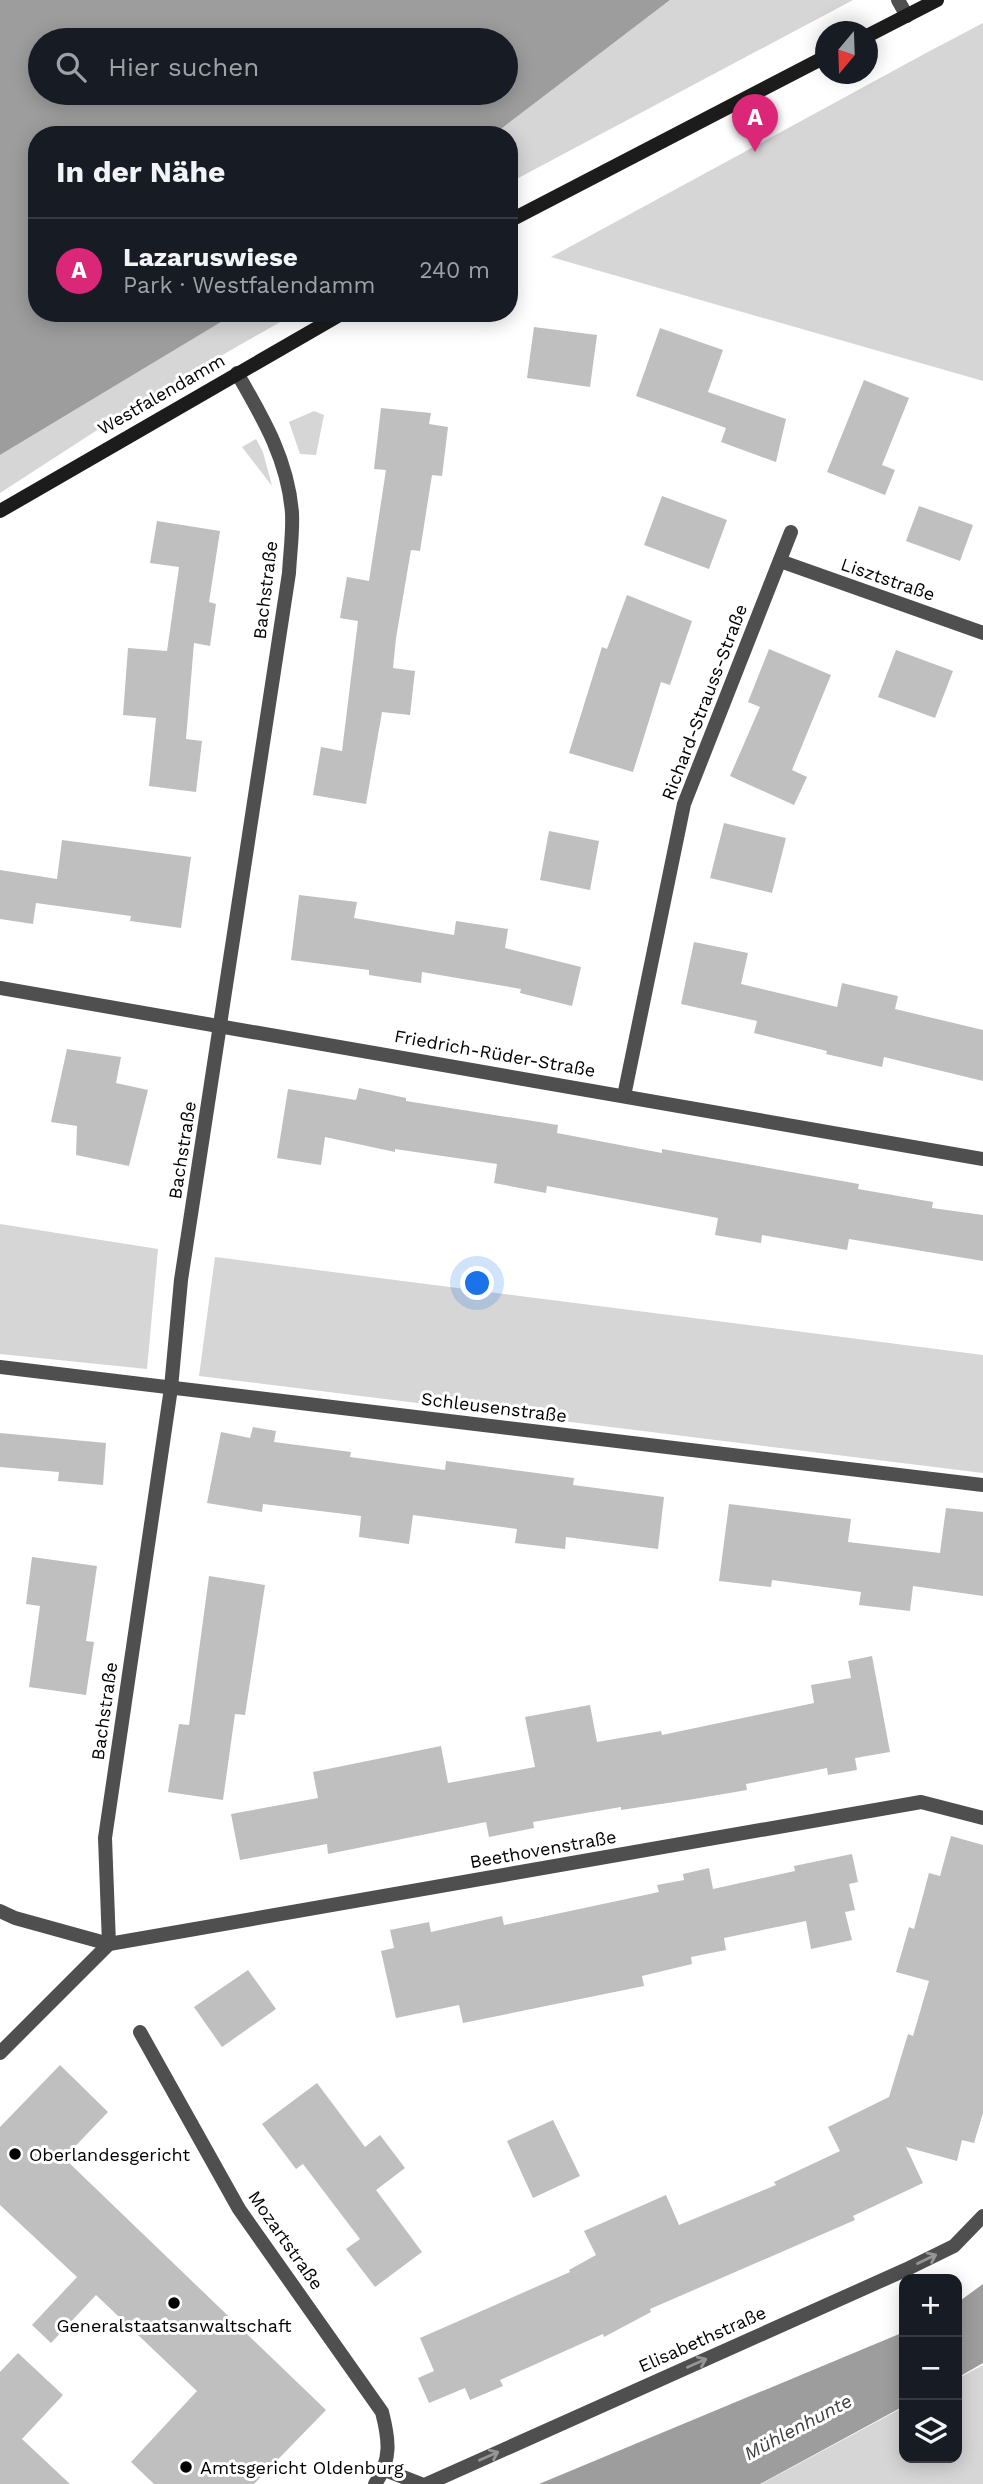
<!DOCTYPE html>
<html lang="de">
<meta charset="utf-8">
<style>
body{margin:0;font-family:"Work Sans",sans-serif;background:#20242c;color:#f1f3f6}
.controls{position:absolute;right:21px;bottom:21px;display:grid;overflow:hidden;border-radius:14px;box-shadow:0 4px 18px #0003}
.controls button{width:63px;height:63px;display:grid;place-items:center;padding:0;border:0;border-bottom:2px solid #363941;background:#171b24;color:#f1f3f6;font:35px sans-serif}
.compass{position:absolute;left:815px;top:21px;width:63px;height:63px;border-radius:50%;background:#171b24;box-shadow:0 4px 18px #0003;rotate:199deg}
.you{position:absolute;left:478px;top:1284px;width:24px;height:24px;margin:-18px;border:5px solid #fff;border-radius:50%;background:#1a73e8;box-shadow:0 0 0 10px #1a73e833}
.badge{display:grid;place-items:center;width:46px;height:46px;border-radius:50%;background:#db2777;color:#fff;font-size:23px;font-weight:700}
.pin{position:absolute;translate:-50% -58px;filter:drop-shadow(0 2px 4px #0008)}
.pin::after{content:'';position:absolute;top:37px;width:24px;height:21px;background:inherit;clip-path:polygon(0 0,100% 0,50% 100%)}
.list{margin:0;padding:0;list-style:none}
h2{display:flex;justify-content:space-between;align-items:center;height:91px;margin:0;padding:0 28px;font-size:30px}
h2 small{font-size:23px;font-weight:400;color:#9ea1a6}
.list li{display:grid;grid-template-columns:46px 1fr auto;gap:21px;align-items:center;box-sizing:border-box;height:105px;padding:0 28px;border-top:2px solid #363941}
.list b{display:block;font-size:26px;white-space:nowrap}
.list p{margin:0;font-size:23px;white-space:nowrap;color:#9ea1a6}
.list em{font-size:23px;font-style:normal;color:#9ea1a6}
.icon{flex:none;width:38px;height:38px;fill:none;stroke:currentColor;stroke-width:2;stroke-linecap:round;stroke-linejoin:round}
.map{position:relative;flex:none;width:983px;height:2484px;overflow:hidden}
.search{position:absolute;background:#171b24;box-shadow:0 4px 18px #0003;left:28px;top:28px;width:490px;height:77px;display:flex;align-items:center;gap:18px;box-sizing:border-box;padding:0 24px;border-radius:38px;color:#9ea1a6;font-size:26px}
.panel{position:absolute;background:#171b24;box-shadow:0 4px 18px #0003;left:28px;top:126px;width:490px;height:196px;border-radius:28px}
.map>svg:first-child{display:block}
.green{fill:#d6d6d6}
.water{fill:#9d9d9d;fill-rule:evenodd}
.building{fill:#bfbfbf}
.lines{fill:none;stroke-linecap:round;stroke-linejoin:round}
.lane{stroke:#4f4f4f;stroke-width:14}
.street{stroke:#4f4f4f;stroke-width:14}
.secondary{stroke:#1c1c1c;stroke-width:14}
.oneway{stroke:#959595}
.poi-dot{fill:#000;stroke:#fff;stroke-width:2.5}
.labels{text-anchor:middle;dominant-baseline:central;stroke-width:6;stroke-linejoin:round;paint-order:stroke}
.street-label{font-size:18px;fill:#000;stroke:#fff}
.poi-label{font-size:18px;fill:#000;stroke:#fff;text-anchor:start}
.water-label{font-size:19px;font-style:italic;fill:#3e3e3e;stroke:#fff}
</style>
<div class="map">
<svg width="983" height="2484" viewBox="0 0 983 2484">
<rect width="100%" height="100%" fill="#fff"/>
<!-- green -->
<g class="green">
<polygon points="670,0 853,0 509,183 509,135 493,135"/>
<polygon points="983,23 983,381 551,257 926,53"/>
<polygon points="236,313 296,313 142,401 0,493 0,455"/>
<polygon points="314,411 324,415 316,455 300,454 289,422"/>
<polygon points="256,439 263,452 272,486 242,447"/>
<polygon points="0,1224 158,1249 147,1369 0,1354"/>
<polygon points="215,1257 983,1355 983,1473 199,1376"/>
<polygon points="983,2365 983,2484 761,2484 904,2407 904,2458 957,2458 957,2379"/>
</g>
<!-- water -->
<g class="water">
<path d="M0,0H670L493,135H37V313H236L0,455ZM40,40H506V93H40Z"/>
<polygon points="983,2284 983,2363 957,2378 957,2303"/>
<polygon points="904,2332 904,2406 760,2484 539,2484"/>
</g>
<!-- building -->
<g class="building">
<polygon points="534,327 597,335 590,387 527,378"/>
<polygon points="660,328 723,350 708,392 786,419 776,462 721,442 726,428 636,396"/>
<polygon points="864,380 909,398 882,465 895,470 885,495 827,472"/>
<polygon points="381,408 431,413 429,424 448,427 442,476 432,475 420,551 411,550 396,638 393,668 415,671 410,715 382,712 366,804 313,795 321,747 342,751 358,621 340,618 347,577 369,581 386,470 374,469"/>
<polygon points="662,496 727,520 709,569 644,545"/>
<polygon points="919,506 973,525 960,561 906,541"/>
<polygon points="157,521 220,531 209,602 216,604 210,646 194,643 186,739 202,741 196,792 149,786 156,718 123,715 128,648 167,651 179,567 150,563"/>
<polygon points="627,595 692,621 670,685 661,682 633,772 569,753 602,647 607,649"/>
<polygon points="769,649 831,675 792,770 807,777 794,805 730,776 760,707 748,702"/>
<polygon points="896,650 953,671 935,718 878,697"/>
<polygon points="724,823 786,838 772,893 710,878"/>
<polygon points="549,831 599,841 590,890 540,880"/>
<polygon points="62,840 191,857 181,928 130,921 131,916 36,903 33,924 0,919 0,870 57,879"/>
<polygon points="299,895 357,902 354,918 454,935 456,921 508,929 505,948 581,967 572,1006 520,993 521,989 422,972 421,983 369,975 369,970 291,960"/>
<polygon points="694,942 748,953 741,984 837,1007 842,983 898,996 895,1009 983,1030 983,1081 884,1057 882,1067 826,1054 827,1051 754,1033 757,1021 681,1004"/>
<polygon points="67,1049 121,1057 116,1083 148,1090 129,1166 76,1155 77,1126 51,1122"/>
<polygon points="359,1088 406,1098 406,1101 558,1125 557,1133 662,1153 662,1149 859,1184 858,1189 933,1202 932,1208 983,1215 983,1261 849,1239 847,1250 762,1235 761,1243 715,1235 718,1218 547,1186 546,1193 494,1183 497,1164 395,1149 395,1152 325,1137 321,1165 277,1158 288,1089 356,1100"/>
<polygon points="253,1427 276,1431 274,1442 351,1452 350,1457 445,1470 446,1461 574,1478 573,1485 664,1497 658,1549 566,1537 565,1549 515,1543 517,1529 413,1515 409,1544 359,1537 361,1516 263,1504 262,1512 207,1503 221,1432 250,1438"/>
<polygon points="0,1433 106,1443 103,1485 58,1481 59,1472 0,1467"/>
<polygon points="729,1504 851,1519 848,1542 940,1553 946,1508 983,1512 983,1596 913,1586 910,1611 859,1605 861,1592 772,1580 771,1587 719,1581"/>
<polygon points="32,1557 97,1566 86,1641 94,1642 86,1695 29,1687 40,1606 26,1604"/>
<polygon points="209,1576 265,1585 245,1715 235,1714 223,1800 168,1792 179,1724 189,1725"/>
<polygon points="872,1656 890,1752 855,1758 857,1770 828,1775 827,1768 746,1784 747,1790 694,1799 621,1810 621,1807 533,1822 534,1828 489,1837 486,1822 328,1854 327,1844 240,1860 231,1814 318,1798 313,1772 441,1746 448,1783 535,1767 525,1717 590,1705 597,1742 661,1731 662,1735 814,1703 811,1685 851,1678 848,1661"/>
<polygon points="951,1836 983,1845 983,2113 974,2143 962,2140 957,2161 906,2147 923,2183 853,2216 855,2220 650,2309 651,2312 604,2337 603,2334 500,2380 503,2386 470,2400 465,2388 429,2403 418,2378 434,2371 420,2338 570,2272 569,2270 596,2255 584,2231 666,2195 679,2225 776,2185 774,2182 840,2151 828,2127 889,2097 908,2034 913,2036 929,1981 896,1972 909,1927 914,1929 929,1873 940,1876"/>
<polygon points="852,1854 858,1882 849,1884 855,1910 845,1912 852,1940 811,1949 806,1921 724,1938 726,1950 691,1957 692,1964 642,1976 644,1986 463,2023 459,2005 396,2018 381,1951 394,1948 390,1930 429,1922 431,1932 502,1916 504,1925 659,1892 657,1885 684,1880 683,1874 709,1868 713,1889 795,1871 794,1866"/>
<polygon points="248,1970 276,2009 222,2047 194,2007"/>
<polygon points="60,2065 108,2112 64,2158 326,2410 254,2484 154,2484 131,2462 197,2391 96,2295 51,2343 32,2325 77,2277 0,2205 0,2127"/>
<polygon points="317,2083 365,2147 380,2135 405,2168 376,2190 422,2252 375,2287 346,2249 360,2239 303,2164 296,2169 262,2124"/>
<polygon points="553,2120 580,2176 533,2198 507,2141"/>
<polygon points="18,2353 63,2395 22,2439 70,2484 0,2484 0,2372"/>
</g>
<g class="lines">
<!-- lane -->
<polyline class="lane" points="898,0 907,16"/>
<!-- street -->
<g class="street">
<polyline points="780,561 983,633"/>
<polyline points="0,988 983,1159"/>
<polyline points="624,1096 684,804 791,532"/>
<polyline points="0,1367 983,1485"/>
<polyline points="0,1911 15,1918 109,1944 921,1802 983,1818"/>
<path d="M109,1944L105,1838L171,1388L181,1280L289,573C290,553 293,533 292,513C288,460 263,418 237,373"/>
<path d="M140,2032L239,2209L382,2412C389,2439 392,2460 375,2484"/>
<polyline points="0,2053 109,1944"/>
<polyline points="385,2470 421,2484"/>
<polyline points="427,2484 905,2270 954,2246 983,2216"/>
</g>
<!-- secondary -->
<g class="secondary">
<polyline points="867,36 937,0"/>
<polyline points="509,221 825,57"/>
<polyline points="0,511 343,313"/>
</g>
</g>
<!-- one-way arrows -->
<defs><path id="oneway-shaft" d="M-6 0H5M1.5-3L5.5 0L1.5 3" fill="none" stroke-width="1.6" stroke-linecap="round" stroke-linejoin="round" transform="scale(1.75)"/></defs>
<g class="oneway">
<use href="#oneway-shaft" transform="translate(927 2259) rotate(-26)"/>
<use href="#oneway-shaft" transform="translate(697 2363) rotate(-24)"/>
<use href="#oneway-shaft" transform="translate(489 2456) rotate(-24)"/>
</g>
<!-- markers -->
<g class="poi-dot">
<circle cx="15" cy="2154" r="7"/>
<circle cx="174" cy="2303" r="7"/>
<circle cx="186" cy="2467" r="7"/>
</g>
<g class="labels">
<!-- street labels -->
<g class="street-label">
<text transform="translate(161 394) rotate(-30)">Westfalendamm</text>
<text transform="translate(888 579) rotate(19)">Lisztstraße</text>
<text transform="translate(265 590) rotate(-83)">Bachstraße</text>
<text transform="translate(704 702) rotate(-69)">Richard-Strauss-Straße</text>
<text transform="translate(495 1053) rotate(10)">Friedrich-Rüder-Straße</text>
<text transform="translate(182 1150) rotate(-81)">Bachstraße</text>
<text transform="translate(494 1407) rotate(7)">Schleusenstraße</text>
<text transform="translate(104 1711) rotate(-82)">Bachstraße</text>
<text transform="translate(543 1849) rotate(-10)">Beethovenstraße</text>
<text transform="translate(286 2240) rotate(55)">Mozartstraße</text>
<text transform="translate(702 2339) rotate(-24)">Elisabethstraße</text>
</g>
<!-- poi labels -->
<g class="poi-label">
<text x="29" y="2154">Oberlandesgericht</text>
<text x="174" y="2325" text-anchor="middle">Generalstaatsanwaltschaft</text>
<text x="200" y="2467">Amtsgericht Oldenburg</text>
</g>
<!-- water labels -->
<g class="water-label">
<text transform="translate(798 2427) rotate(-28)">Mühlenhunte</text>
</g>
</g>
</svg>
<div class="controls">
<button>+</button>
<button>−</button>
<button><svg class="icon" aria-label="layers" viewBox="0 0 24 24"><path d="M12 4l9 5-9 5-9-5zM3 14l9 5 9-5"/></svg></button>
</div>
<svg class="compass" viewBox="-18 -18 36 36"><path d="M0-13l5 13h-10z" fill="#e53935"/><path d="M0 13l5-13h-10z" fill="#9ea1a6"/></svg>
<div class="you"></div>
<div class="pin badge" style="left:755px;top:152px">A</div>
<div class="search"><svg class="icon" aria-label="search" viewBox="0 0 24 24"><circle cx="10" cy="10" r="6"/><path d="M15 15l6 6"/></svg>Hier suchen</div>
<section class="panel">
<h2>In der Nähe<small></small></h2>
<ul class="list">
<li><span class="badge">A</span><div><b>Lazaruswiese</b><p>Park · Westfalendamm</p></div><em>240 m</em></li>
</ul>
</section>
</div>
